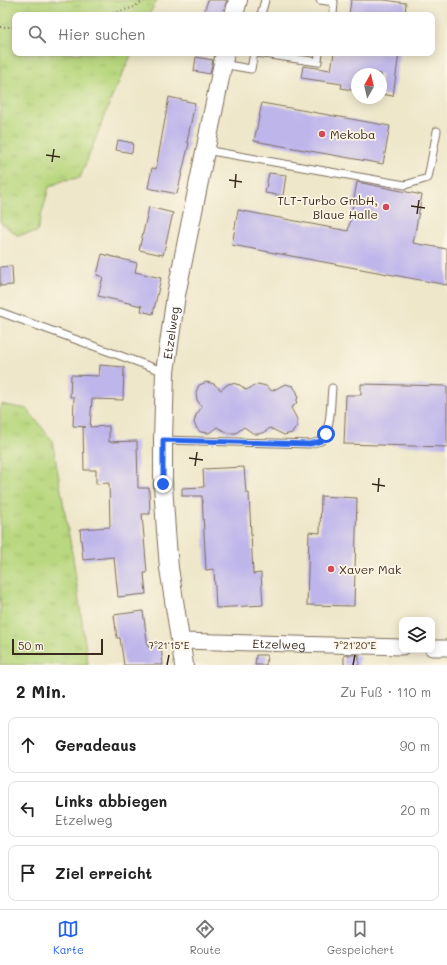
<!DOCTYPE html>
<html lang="de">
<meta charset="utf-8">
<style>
body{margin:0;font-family:Mali,sans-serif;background:#f2f2f2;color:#222}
.controls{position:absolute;right:12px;bottom:12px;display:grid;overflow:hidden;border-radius:8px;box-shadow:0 2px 10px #0003}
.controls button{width:36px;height:36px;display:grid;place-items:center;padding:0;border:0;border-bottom:1px solid #e0e0e0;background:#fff;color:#222;font:20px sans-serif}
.compass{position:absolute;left:351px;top:68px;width:36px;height:36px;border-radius:50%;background:#fff;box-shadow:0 2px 10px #0003;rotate:8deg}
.scale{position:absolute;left:12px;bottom:10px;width:91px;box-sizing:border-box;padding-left:4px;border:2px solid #3b2a1e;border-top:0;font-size:11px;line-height:14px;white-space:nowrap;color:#3b2a1e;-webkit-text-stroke:3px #fcf5e5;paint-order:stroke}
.stop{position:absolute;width:12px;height:12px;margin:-9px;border:3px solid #2563eb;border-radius:50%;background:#fff}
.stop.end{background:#2563eb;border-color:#fff;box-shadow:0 1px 4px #0008}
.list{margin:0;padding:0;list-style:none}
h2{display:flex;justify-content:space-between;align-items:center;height:52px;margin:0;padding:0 16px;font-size:17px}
h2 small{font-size:13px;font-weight:400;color:#767676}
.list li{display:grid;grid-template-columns:26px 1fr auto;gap:12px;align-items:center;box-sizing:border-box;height:56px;margin:0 8px 8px;padding:0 8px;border:1px solid #e0e0e0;border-radius:8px}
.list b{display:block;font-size:15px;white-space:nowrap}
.list p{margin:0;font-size:13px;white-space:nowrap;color:#767676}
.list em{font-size:13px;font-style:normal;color:#767676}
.icon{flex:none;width:22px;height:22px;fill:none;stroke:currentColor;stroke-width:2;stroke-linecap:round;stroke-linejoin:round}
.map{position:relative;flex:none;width:447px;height:665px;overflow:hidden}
.search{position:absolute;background:#fff;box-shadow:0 2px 10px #0003;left:12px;right:12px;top:12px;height:44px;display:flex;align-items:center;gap:10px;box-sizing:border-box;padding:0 14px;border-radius:8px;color:#767676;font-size:15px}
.sheet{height:244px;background:#fff}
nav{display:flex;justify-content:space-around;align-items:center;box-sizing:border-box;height:56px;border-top:1px solid #e0e0e0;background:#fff;font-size:11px;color:#767676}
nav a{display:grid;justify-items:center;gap:2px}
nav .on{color:#2563eb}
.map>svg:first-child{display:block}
.grass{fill:url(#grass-tufts);stroke:#7a804e}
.building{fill:#beb5eb}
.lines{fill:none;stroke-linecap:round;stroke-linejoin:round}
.service-casing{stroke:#7a6c5a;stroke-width:9}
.minor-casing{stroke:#7a6c5a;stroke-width:17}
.tertiary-casing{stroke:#7a6c5a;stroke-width:20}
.path{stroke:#7a6c5a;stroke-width:2;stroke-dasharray:1 3;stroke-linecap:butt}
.service{stroke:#fff;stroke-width:7}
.minor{stroke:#fff;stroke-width:15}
.tertiary{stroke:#fff;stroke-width:18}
.route{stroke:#2563eb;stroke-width:5}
.ticks{fill:none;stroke:#3b2a1e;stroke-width:1.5}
.poi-dot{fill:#d1495b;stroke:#fcf5e5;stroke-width:1.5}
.labels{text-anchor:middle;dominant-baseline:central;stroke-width:3.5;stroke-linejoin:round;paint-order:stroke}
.poi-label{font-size:12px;fill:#3b2a1e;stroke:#fcf5e5;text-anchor:start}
.street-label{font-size:12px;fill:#3b2a1e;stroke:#fcf5e5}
.ticks-label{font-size:10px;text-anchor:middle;fill:#3b2a1e;stroke:#fcf5e5;stroke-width:3.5;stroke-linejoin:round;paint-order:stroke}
</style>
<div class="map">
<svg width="447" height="665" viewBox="0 0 447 665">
<defs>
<pattern id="grass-tufts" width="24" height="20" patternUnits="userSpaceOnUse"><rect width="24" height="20" fill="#b8d77e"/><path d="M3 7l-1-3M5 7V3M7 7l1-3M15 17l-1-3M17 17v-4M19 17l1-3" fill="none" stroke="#9fb96c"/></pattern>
</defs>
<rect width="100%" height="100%" fill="#fcf5e5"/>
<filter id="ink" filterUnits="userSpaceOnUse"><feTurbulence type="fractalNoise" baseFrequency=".025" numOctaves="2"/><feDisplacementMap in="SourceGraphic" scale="8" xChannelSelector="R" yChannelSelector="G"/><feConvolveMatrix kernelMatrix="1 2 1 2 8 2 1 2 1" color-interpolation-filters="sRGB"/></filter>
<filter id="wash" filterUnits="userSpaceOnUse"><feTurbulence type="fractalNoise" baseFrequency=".012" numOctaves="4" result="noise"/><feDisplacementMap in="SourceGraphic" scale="16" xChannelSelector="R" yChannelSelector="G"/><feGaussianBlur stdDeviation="0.9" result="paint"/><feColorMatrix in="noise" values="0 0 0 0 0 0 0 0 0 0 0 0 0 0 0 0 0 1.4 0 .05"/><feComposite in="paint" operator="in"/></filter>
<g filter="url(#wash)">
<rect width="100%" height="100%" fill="#eee7ca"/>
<!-- grass -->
<g class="grass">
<polygon points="0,0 157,0 149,15 15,15 15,53 132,53 112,97 80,178 64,180 49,187 37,232 17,235 0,222"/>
<polygon points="0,404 27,409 52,440 73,558 88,665 0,665"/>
</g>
<g id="blocks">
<!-- building -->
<g class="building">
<polygon points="208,0 227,0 222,15 203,15"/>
<polygon points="351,0 384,0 406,3 405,15 349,15"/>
<polygon points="334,53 399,53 393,96 381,94 381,74 357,74 357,91 341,88 342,84 301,78 303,66 331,70"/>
<polygon points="196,57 213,60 210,74 194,71"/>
<polygon points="169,97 195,103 187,142 189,143 177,194 148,188 152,168 156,169"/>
<polygon points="262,103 390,126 383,164 254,141"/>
<polygon points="118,140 133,143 132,153 116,150"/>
<polygon points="269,173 286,175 283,196 265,193"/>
<polygon points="357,182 422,195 413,243 447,249 447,285 232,245 238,210 348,231"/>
<polygon points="149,207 173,213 163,255 139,250"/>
<polygon points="102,254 137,263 135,272 161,278 153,314 141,311 142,306 98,296 103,277 97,275"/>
<polygon points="12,266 13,285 0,286 0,267"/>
<polygon points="100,365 124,367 123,400 92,399 90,427 109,426 109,442 137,441 138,488 149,488 150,514 142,514 147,573 144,573 146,594 118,597 114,557 83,560 80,529 110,527 109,483 96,484 96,470 84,470 83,427 86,427 73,426 74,397 70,397 71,375 99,376"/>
<polygon points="207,382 214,384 221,390 228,384 232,383 240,385 246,390 258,384 266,386 272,391 285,384 293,386 297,392 298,396 296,404 291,408 297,419 297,426 292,433 284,435 270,428 265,432 258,434 254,434 244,427 236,433 228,433 217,427 209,433 201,432 198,430 194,423 196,415 202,407 197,400 196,392 199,385"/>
<polygon points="361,384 447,386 447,447 344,444 346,395 361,395"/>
<polygon points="244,467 246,493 249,493 253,574 261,573 263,605 216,608 214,569 206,570 202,496 182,496 182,488 204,487 203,469"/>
<polygon points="321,496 357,498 354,606 307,605 309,532 320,533"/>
<polygon points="143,611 148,647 161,645 163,665 124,665 120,638 117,638 114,615"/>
<polygon points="256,655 267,655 266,665 255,665"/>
<rect x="344" y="655" width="15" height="10"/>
</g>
</g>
</g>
<g filter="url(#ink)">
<use href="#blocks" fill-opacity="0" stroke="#7a6c5a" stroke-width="1"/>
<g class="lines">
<defs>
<g id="service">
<polyline points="320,0 334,2 333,15"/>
<polyline points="261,15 265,0"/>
<polyline points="257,53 318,62 319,53"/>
<polyline points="222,64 251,69 254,53"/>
<polyline points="205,150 405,185 428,178 437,131"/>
<polyline points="0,312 165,372"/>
<path d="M163,440L310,444L321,441C332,427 330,406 332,388"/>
</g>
<g id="minor">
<path id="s1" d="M181,641L402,647"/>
<polyline points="432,648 447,648"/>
</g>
<g id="tertiary">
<polyline points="234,15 238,0"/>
<path id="s2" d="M184,665L169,568L166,531L163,484V440L165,372L176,295L225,53"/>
</g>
</defs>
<!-- service casing -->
<use href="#service" class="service-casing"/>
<!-- minor casing -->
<use href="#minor" class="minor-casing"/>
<!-- tertiary casing -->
<use href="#tertiary" class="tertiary-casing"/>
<!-- path -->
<g class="path">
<polyline points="106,15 132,8 145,0"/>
<polyline points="0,27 15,27"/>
</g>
<!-- service -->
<use href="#service" class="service"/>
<!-- minor -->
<use href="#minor" class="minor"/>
<!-- tertiary -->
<use href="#tertiary" class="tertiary"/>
</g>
</g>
<g class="lines" filter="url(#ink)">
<!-- route -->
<polyline class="route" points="163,484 163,440 310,444 321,441 326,434"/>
</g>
<!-- ticks -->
<path class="ticks" d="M46,155L60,157M52,162L54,149M229,180L242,182M235,188L236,174M411,206L425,208M417,214L419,200M189,458L203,460M195,466L197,452M372,484L385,486M378,492L379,478M167,665L169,655M353,665L355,655"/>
<!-- markers -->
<g class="poi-dot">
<circle cx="322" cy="134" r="4"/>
<circle cx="386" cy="207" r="4"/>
<circle cx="331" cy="569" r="4"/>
</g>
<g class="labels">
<!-- poi labels -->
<g class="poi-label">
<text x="330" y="134">Mekoba</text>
<text x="378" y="200" text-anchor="end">TLT-Turbo GmbH,<tspan x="378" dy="14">Blaue Halle</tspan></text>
<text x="339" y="569">Xaver Mak</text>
</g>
<!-- street labels -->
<g class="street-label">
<text stroke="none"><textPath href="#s2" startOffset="334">Etzelweg</textPath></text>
<text stroke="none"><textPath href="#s1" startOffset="98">Etzelweg</textPath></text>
</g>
</g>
<g class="ticks-label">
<text x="169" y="649">7°21'15"E</text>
<text x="355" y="649">7°21'20"E</text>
</g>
</svg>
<div class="controls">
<button><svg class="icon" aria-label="layers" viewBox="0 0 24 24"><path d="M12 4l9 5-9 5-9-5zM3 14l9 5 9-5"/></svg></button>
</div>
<svg class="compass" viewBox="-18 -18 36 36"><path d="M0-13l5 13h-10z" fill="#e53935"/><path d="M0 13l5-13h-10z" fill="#767676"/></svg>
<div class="scale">50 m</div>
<div class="stop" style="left:326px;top:434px"></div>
<div class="stop end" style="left:163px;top:484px"></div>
<div class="search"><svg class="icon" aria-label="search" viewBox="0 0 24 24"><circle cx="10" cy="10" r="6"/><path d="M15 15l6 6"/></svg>Hier suchen</div>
</div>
<section class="sheet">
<h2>2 Min.<small>Zu Fuß · 110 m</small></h2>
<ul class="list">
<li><svg class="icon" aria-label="ahead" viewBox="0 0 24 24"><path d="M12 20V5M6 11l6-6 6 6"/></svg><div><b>Geradeaus</b></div><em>90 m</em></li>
<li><svg class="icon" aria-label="left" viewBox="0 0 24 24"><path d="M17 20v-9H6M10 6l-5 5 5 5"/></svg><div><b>Links abbiegen</b><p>Etzelweg</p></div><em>20 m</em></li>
<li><svg class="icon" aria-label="arrive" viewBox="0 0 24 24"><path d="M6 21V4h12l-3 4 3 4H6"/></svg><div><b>Ziel erreicht</b></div></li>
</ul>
</section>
<nav>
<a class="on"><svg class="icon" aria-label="map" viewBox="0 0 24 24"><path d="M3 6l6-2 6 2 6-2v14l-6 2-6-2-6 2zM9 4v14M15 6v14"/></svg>Karte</a>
<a><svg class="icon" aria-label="directions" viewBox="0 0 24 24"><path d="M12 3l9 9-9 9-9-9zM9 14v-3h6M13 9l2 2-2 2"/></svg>Route</a>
<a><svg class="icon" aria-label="saved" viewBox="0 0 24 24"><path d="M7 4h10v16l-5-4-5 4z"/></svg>Gespeichert</a>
</nav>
